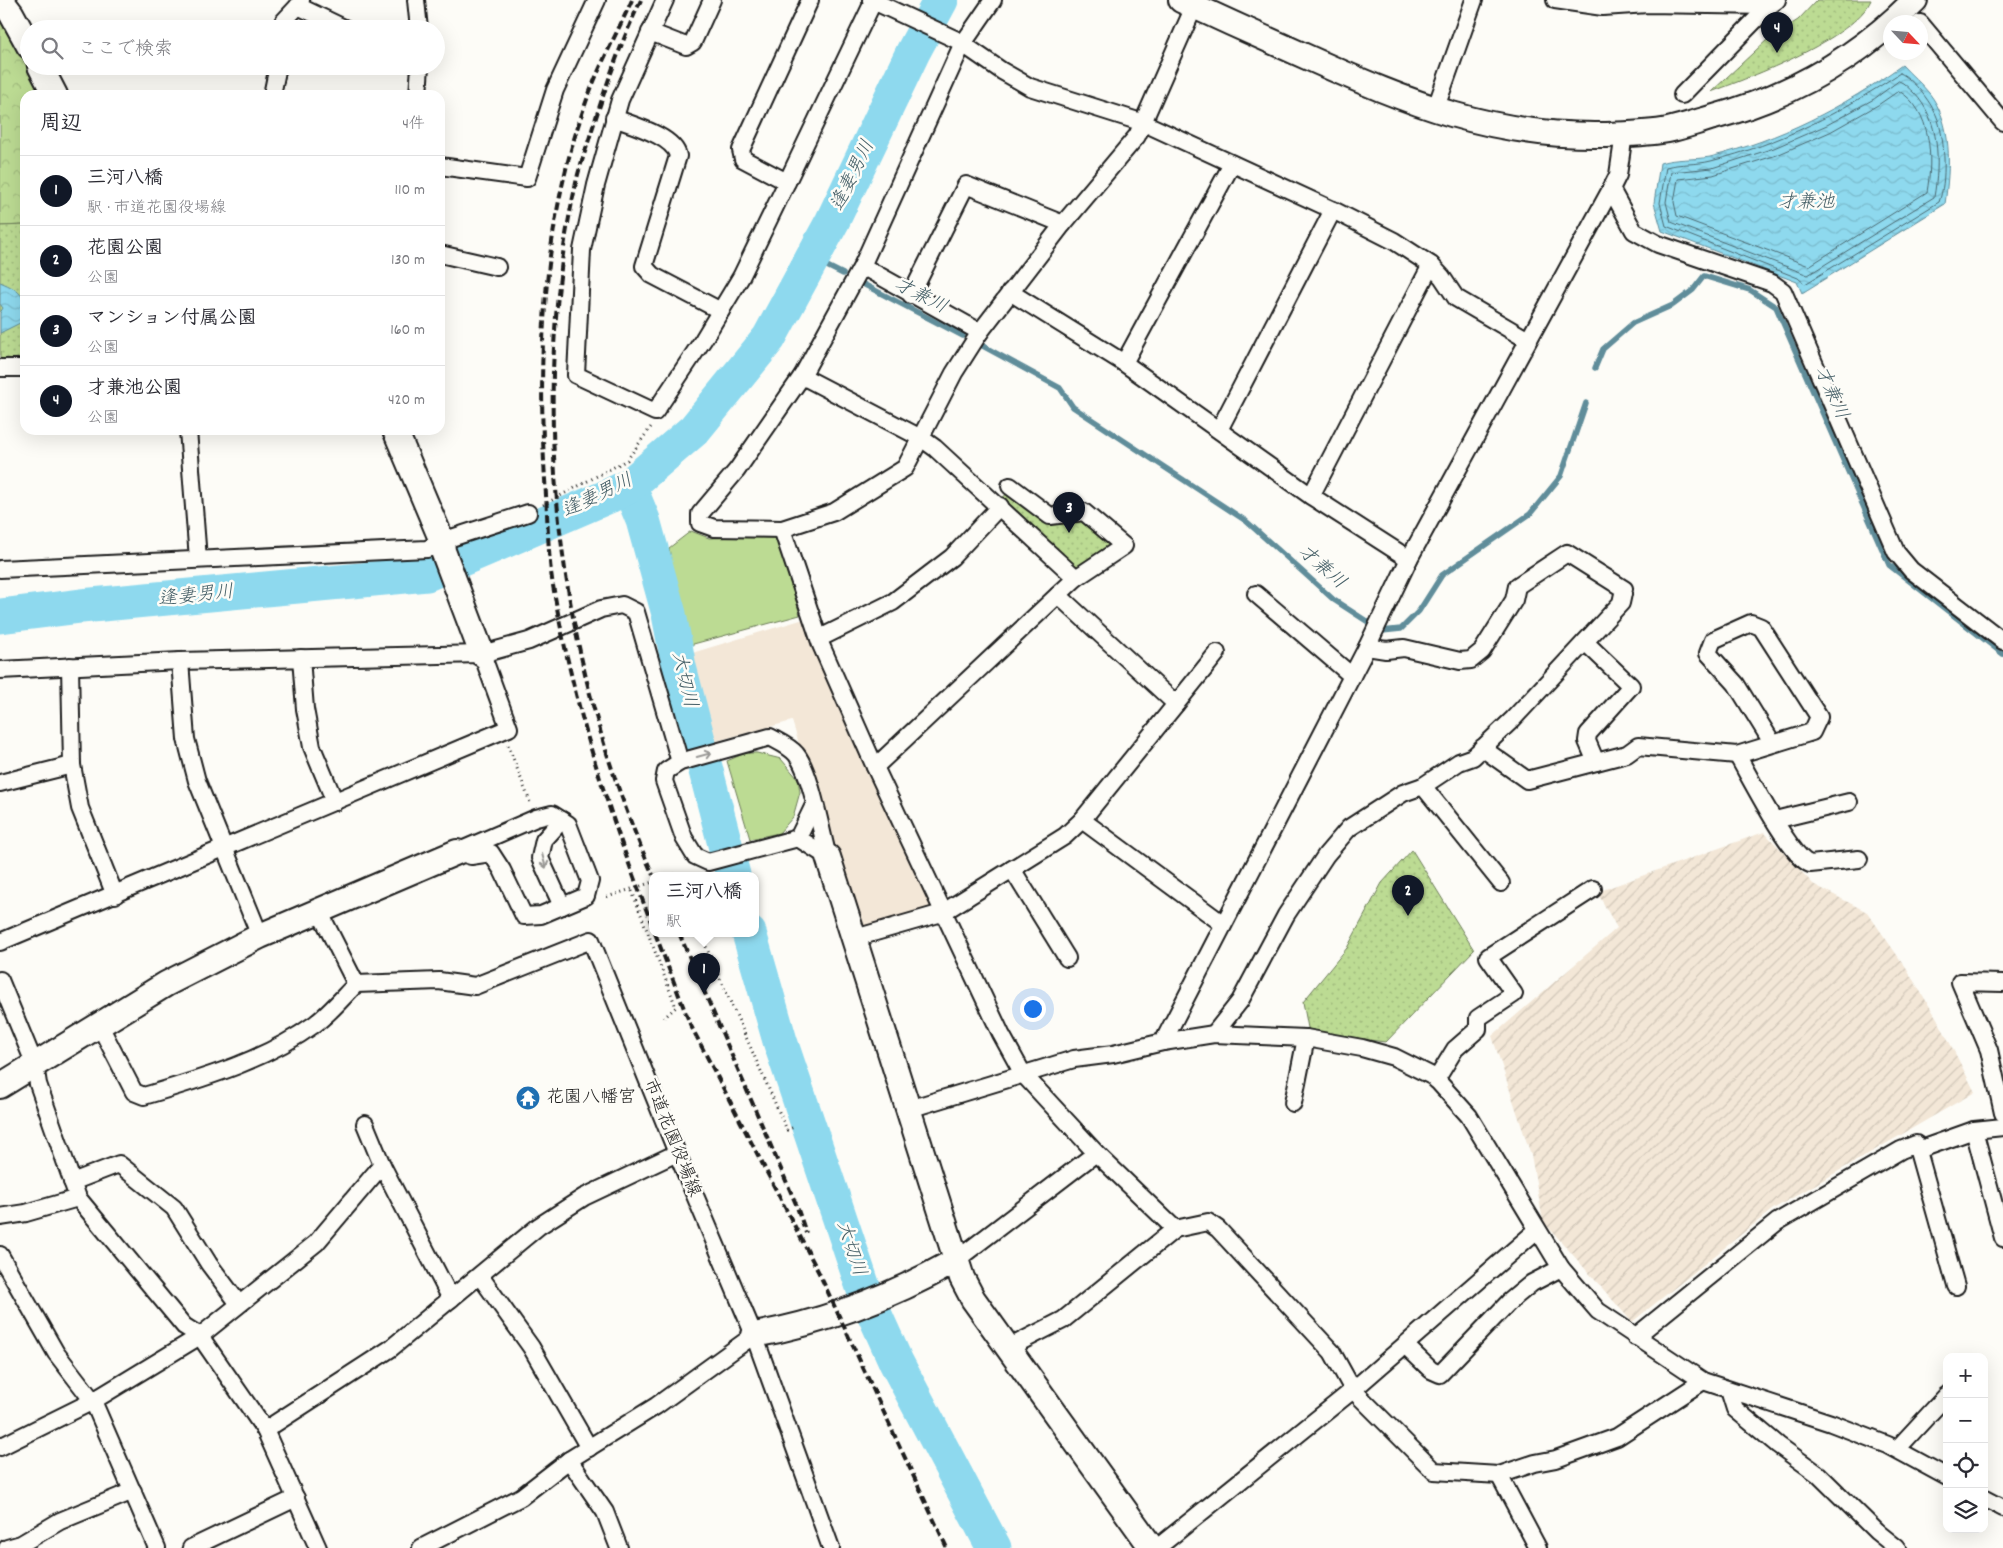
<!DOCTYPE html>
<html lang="ja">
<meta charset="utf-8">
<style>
body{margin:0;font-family:Dekko,"Klee One",sans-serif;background:#f7f7f7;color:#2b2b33}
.controls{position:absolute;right:15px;bottom:15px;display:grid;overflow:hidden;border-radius:10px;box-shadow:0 5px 20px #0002}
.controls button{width:45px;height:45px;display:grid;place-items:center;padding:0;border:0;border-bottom:1px solid #e1e1e2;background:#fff;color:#2b2b33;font:25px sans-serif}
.compass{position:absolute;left:1883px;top:15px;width:45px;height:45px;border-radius:50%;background:#fff;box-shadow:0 5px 20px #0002;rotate:116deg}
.you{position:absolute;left:1032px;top:1008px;width:18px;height:18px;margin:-12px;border:4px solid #fff;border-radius:50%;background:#1a73e8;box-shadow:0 0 0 8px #1a73e833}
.badge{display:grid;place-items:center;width:32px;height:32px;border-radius:50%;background:#111827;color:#fff;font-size:16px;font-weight:700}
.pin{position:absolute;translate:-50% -41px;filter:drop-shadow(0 1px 2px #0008)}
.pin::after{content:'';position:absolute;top:26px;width:18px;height:15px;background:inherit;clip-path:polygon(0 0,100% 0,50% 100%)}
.popup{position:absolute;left:649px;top:872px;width:110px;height:65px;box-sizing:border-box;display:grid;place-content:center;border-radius:10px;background:#fff;filter:drop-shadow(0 1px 4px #0005);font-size:16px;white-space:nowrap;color:#7c7c81}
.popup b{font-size:19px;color:#2b2b33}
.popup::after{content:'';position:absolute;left:50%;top:100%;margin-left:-10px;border:10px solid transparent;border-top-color:#fff}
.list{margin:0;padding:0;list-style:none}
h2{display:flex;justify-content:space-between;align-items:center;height:65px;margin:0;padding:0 20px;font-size:21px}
h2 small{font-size:16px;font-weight:400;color:#7c7c81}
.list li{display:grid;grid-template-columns:32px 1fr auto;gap:15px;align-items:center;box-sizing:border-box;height:70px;padding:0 20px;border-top:1px solid #e1e1e2}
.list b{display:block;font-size:19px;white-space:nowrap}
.list p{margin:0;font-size:16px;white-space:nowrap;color:#7c7c81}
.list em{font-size:16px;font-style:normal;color:#7c7c81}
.icon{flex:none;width:28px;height:28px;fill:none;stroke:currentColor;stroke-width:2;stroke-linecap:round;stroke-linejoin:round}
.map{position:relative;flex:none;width:2003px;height:1548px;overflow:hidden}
.search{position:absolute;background:#fff;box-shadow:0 5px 20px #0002;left:20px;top:20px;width:425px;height:55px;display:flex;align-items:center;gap:12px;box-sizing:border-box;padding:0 18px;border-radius:28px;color:#7c7c81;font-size:19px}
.panel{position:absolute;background:#fff;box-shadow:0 5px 20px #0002;left:20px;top:90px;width:425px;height:345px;border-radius:15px}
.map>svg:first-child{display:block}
.built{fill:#f3e7d7}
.industrial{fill:url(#industrial-furrows)}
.grass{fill:#bcdb93;stroke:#6c7c58}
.forest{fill:url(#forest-crowns);stroke:#6c7c58}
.park{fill:url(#park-dots);stroke:#6c7c58}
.water{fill:url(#water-waves);stroke:#608d9a}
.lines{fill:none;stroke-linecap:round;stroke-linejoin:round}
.shore{stroke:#4a6870;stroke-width:1}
.stream{stroke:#608d9a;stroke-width:5.5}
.river{stroke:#8ed9ee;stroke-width:35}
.street-casing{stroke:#1c1c1c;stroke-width:20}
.secondary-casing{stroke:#1c1c1c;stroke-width:28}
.path{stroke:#1c1c1c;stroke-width:3;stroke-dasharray:1 4;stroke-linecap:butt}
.street{stroke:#fdfcf7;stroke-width:16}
.secondary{stroke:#fdfcf7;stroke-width:24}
.rail{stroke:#1c1c1c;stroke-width:4;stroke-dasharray:8 4;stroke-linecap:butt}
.oneway{stroke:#989794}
.labels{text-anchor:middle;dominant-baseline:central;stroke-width:5;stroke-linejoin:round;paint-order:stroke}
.poi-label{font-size:18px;fill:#1c1c1c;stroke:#fdfcf7;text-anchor:start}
.street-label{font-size:18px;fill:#1c1c1c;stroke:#fdfcf7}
.water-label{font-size:19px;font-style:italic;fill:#445e66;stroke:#fdfcf7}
</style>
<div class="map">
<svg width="2003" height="1548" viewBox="0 0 2003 1548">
<defs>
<pattern id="industrial-furrows" width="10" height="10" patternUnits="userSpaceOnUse" patternTransform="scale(1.25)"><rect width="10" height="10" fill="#f3e7d7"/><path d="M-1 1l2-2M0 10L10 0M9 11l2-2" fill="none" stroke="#d0c6b8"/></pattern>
<pattern id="forest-crowns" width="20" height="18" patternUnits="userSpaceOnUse" patternTransform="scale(1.25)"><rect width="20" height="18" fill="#bcdb93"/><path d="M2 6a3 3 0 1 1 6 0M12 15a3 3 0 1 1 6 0" fill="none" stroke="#a1bb7e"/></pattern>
<pattern id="park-dots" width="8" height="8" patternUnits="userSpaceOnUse" patternTransform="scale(1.25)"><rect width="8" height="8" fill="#bcdb93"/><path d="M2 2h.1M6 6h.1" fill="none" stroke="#a1bb7e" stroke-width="1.8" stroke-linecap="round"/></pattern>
<pattern id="water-waves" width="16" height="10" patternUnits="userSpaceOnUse" patternTransform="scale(1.25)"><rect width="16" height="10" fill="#8ed9ee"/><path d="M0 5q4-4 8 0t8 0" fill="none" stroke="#7abacc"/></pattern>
</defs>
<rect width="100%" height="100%" fill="#fdfcf7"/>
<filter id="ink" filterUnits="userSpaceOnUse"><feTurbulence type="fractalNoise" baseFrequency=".02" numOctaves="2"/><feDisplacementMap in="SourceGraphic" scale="10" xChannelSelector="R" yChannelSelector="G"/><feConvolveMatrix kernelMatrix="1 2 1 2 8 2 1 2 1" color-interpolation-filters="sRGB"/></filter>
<g filter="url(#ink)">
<!-- built -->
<polygon class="built" points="804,619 940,907 857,932 792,721 713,742 692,653"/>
<!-- industrial -->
<polygon class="industrial" points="1764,832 1813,884 1867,912 1904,965 1938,1020 1975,1092 1773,1209 1632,1322 1543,1221 1531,1155 1492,1036 1617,928 1597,892"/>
<!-- grass -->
<g class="grass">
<polygon points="691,531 709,538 778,536 800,615 686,646 669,548"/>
<polygon points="745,753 757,753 781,759 798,779 800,792 793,817 779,833 750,839 727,761"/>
</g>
<!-- forest -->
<polygon class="forest" points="0,16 41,95 25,95 25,225 0,226"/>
<!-- park -->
<g class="park">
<path d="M1817,0H1871C1854,39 1751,77 1711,92L1768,39L1798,20Z"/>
<polygon points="25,225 25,361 0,361 0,226"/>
<polygon points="1009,492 1047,520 1082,515 1117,545 1077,572 1001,499"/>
<polygon points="1412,850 1474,950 1386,1042 1309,1033 1303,1002 1347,948 1382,883"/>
</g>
<!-- water -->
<g class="water">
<path d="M1902,65C1910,74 1921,83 1929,93C1953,123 1950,168 1945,204L1802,293L1797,282L1662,231L1654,203L1660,163C1676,158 1693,160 1710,157C1779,140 1844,107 1902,65Z"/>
<path d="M0,282C22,291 28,297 22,322L0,333V313L3,308L0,304Z"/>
</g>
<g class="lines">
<!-- shore -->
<g class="shore">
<path d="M1900,73C1913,78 1934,106 1938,120C1945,142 1947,181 1939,202L1805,284L1798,278L1666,226L1660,203L1666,167C1680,163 1696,165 1711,161C1780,144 1842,112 1900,73Z"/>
<path d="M1899,81C1905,83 1909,89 1914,93C1940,120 1940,162 1934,197L1808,275L1671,222L1666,202L1671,172L1712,168L1774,148L1827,125L1874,99Z"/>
<path d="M1899,91C1932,110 1933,159 1927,192L1809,266L1677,216L1674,202L1678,179L1713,175L1777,155L1830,132L1878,105Z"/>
</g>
<!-- stream -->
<g class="stream">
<polyline points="815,251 825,265 843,274"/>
<polyline points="863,284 963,336"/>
<polyline points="981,345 1060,388 1073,407 1246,521 1334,600 1382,631 1401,629 1419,611 1442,575 1530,514 1561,476 1586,403"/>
<polyline points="1595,368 1603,349 1633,323 1673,305 1693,290 1704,276 1750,290 1776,307 1889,565 2003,654"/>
</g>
<!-- river -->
<g class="river">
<polyline points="629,486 643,520 669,614 679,667 733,875"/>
<polyline points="0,616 81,606 427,574 609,496 629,486 694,430 769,338 832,222 913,52 941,0"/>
<polyline points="749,933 780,1041 865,1293 896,1362 994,1548"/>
</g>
<defs>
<g id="street">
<polyline points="301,0 298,6 346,29"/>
<polyline points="416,0 419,29"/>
<polyline points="665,0 620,100 596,185 582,250 576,375 655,412 703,340 741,277 787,182"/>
<polyline points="810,0 741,150 743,159 787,182 874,0"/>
<polyline points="871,0 957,40 1002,71 1030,87 1144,123 1333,210 1394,241 1431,265 1442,277 1456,298 1528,340"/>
<polyline points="993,0 962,45 862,266 802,376 737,470 700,514 700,523 714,528 782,529 834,512 905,468 954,373 980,332 1063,224 1137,136 1197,0"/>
<polyline points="1555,0 1603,7 1648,4 1769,6 1777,0"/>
<polyline points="1920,23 2003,122"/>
<polyline points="283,29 283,22 298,6"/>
<polyline points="650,32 686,46 693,42 712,0"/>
<polyline points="272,95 278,66"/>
<polyline points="418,95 420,66"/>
<polyline points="1682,95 1769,6"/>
<polyline points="1435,110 1474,0"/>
<path d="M614,118C632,125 674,136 678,156L644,266L652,275L721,311"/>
<polyline points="440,166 527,178 555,90 597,0"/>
<polyline points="1611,189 1634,231 1658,244 1772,283 1783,291 1896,552 1911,570 2003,641"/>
<polyline points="440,254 497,267"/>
<polyline points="862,266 980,332"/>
<polyline points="1010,292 1124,363 1311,496 1409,559"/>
<polyline points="911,295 966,185 1063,224"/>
<polyline points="1124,363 1232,164"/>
<polyline points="0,368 25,368"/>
<polyline points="802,376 921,438 935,448 1076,578"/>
<polyline points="188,430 198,559"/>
<polyline points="1219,430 1333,210"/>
<polyline points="1311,496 1431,265"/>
<polyline points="782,529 821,645 875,767 1001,1034 1023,1074 1096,1153 1175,1229 1208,1222 1218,1229 1332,1352 1353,1390 1434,1471 1499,1475"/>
<polyline points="0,569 427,549 442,541 528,513"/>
<polyline points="1256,594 1352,676"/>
<polyline points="1058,595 1176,704 1082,820"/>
<polyline points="820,638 893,602 952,557 1000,506"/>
<polyline points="1585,642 1631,686 1588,734 1587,741 1596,762"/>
<polyline points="301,658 305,709 312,747 335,802"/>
<polyline points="180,661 186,739 197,781 260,936"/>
<polyline points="70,666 72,765 80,808 115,895"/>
<polyline points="0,670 180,661 482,654 529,641 601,609 622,605 636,612 680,762"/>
<polyline points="1176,704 1217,653"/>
<path d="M770,737C779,742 789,746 796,754C811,772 821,832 828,857L798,838L708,862L695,856L684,838L664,781L666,771L680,762Z"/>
<polyline points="1482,748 1527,780 1627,754 1638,746 1737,755 1812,732 1819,717 1761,627 1751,623 1713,640 1708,653 1736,684 1773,744"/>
<path d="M1737,755C1750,777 1790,857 1810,864L1859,859"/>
<polyline points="875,767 1076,578 1124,546 1084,512 1050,516 1010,486"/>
<polyline points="0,783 72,765"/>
<polyline points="1423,786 1501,883"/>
<polygon points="552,814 568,824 590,881 586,896 541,915 524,916 502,870 491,853 471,856 457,852 536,818"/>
<polyline points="1775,820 1849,802"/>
<polyline points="798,838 814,805"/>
<polyline points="1012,869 1067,958"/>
<polyline points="562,906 540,858 544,840 562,820"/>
<polyline points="319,911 356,984"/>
<polyline points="855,938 942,913 1065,836 1082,820 1223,924"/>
<polyline points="0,942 509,728 482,654"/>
<polyline points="0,980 35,1065 38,1084 78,1198 184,1326 200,1336 265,1430 318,1548"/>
<polyline points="2003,983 1960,982 1989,1050 2003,1113"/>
<path d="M99,1024L134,1092L144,1096C204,1078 264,1061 315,1024C330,1013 343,997 356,984L439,981L475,986L591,940L677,1153L754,1335L831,1548"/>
<polyline points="1214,1034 1240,1001 1286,915 1326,855 1349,828 1403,793 1423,786 1459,762 1473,757 1513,719 1621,603 1624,589 1567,553 1517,586 1514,600 1482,651 1471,660 1460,661 1404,648 1386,650 1367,647"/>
<polyline points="1163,1042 1367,647 1409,559 1611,189 1618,175 1624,134"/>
<polyline points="1436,1080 1455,1049 1478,1029 1478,1018 1514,994 1488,957 1593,889"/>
<polyline points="1293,1103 1306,1038"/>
<polyline points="909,1109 1074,1059 1113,1054 1163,1042 1214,1034 1306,1038 1362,1048 1394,1057 1434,1077 1469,1116 1561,1268 1598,1311 1703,1381 1831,1423 1888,1445 1947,1477"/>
<polyline points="1974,1130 2003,1127"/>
<polyline points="1918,1150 1974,1130 2003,1238"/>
<polyline points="382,1165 451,1299"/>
<polyline points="72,1182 119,1164 174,1208 209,1264 239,1304"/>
<polyline points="0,1217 26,1213 78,1198"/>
<polyline points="0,1255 56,1353 93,1401 157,1548"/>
<polyline points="955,1261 1096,1153"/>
<polyline points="480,1276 531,1347 589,1448"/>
<polyline points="1635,1337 1777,1222 1901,1150 1916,1144 1956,1286"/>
<polyline points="1406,1346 1431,1370 1440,1374 1509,1302 1532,1283 1561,1268"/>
<polyline points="1008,1348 1063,1320 1175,1229"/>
<polyline points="1729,1390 1735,1409 1778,1445 1818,1474 1877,1532 1897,1548"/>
<polyline points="265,1430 390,1349 539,1226 584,1197 677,1153"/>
<polyline points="0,1447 93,1401 200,1336 316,1243 382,1165 365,1124"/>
<polyline points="1897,1449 1947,1395"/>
<polyline points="569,1460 605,1512 619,1548"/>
<polyline points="1984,1498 2003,1508"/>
<polyline points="7,1548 21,1544 60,1521 133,1491"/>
<polyline points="191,1548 296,1498"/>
<polyline points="421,1548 521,1497 569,1460 656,1406 754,1335"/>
<polyline points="1157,1548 1353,1390 1537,1230"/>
<polyline points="1538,1548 1499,1475 1535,1463 1556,1459 1617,1437 1703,1381"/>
</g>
<g id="secondary">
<polyline points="1,0 11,13 29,46"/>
<path d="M1181,0C1224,20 1266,39 1309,58C1409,103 1492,137 1604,135C1625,134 1647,134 1668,130C1683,127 1699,121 1714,117C1792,96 1858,58 1915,0"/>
<polyline points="40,66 55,95"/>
<polyline points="395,430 442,541 443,551 482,654"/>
<polyline points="828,857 962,1278 973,1299 1152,1548"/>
<polyline points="0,1086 166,984 260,936 457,852"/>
<path d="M754,1335C827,1322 891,1297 955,1261"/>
</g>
</defs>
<!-- street casing -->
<use href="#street" class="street-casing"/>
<!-- secondary casing -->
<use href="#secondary" class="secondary-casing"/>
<!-- path -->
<g class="path">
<polyline points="543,505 627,460 651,427"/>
<polyline points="508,745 530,802"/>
<polyline points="669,875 673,873 674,875"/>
<polyline points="632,891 676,1007 664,1018"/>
<polyline points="607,897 653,882"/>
<polyline points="700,933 787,1130 794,1127"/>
</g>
<!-- street -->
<use href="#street" class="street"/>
<!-- secondary -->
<use href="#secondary" class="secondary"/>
<!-- rail -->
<g class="rail">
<path d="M632,0C616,35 597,70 585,105C541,230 537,365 546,495C548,527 548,560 554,591C574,708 610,818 653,927"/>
<path d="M641,0C620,44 605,89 590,136C585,153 578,170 575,188C526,410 560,668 653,875"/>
<polyline points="655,933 690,1024 819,1273 947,1548"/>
<polyline points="679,933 796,1204 806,1233"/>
</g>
</g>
<!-- one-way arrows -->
<defs><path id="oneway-shaft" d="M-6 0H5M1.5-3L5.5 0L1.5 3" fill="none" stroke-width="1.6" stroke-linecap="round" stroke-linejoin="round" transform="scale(1.25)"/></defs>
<g class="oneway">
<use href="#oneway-shaft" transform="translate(704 755) rotate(-15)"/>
<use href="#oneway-shaft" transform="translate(544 861) rotate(75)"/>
</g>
</g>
<!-- icons -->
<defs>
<symbol id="temple-disc" viewBox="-11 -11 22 22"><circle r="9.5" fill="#1f6fb2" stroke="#fdfcf7"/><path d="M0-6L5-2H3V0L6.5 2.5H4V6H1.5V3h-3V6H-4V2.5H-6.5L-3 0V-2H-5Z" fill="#fff"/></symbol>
</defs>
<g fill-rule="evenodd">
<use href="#temple-disc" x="514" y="1084" width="28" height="28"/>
</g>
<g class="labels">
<!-- poi labels -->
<g class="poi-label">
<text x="546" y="1098">花園八幡宮</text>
</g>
<!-- street labels -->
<g class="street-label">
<text transform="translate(671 1138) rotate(68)">市道花園役場線</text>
</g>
<!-- water labels -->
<g class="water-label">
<text transform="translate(854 176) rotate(-64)">逢妻男川</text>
<text x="1806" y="203">才兼池</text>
<text transform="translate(920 297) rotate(27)">才兼川</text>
<text transform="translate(1830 393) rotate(66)">才兼川</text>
<text transform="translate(598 497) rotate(-26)">逢妻男川</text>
<text transform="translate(1321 568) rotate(41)">才兼川</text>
<text transform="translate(196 597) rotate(-6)">逢妻男川</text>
<text transform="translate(683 680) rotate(77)">大切川</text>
<text transform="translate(850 1249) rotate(72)">大切川</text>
</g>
</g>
</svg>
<div class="controls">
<button>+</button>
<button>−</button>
<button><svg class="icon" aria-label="locate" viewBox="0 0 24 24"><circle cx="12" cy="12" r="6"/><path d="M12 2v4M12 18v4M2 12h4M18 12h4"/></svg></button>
<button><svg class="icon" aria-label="layers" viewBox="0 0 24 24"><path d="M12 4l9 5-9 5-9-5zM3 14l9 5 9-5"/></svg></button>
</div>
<svg class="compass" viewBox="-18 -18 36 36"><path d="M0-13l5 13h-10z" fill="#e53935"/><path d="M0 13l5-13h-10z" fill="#7c7c81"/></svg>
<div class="you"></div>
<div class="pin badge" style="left:704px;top:994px">1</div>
<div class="popup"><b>三河八橋</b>駅</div>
<div class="pin badge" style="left:1408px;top:916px">2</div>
<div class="pin badge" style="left:1069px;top:533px">3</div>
<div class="pin badge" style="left:1777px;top:53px">4</div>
<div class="search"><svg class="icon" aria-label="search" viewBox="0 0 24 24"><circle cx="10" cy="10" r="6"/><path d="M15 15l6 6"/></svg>ここで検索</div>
<section class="panel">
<h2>周辺<small>4件</small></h2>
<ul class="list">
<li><span class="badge">1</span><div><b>三河八橋</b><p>駅 · 市道花園役場線</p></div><em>110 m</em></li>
<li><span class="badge">2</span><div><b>花園公園</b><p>公園</p></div><em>130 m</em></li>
<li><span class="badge">3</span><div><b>マンション付属公園</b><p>公園</p></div><em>160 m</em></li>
<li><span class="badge">4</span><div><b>才兼池公園</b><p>公園</p></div><em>420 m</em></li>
</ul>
</section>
</div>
